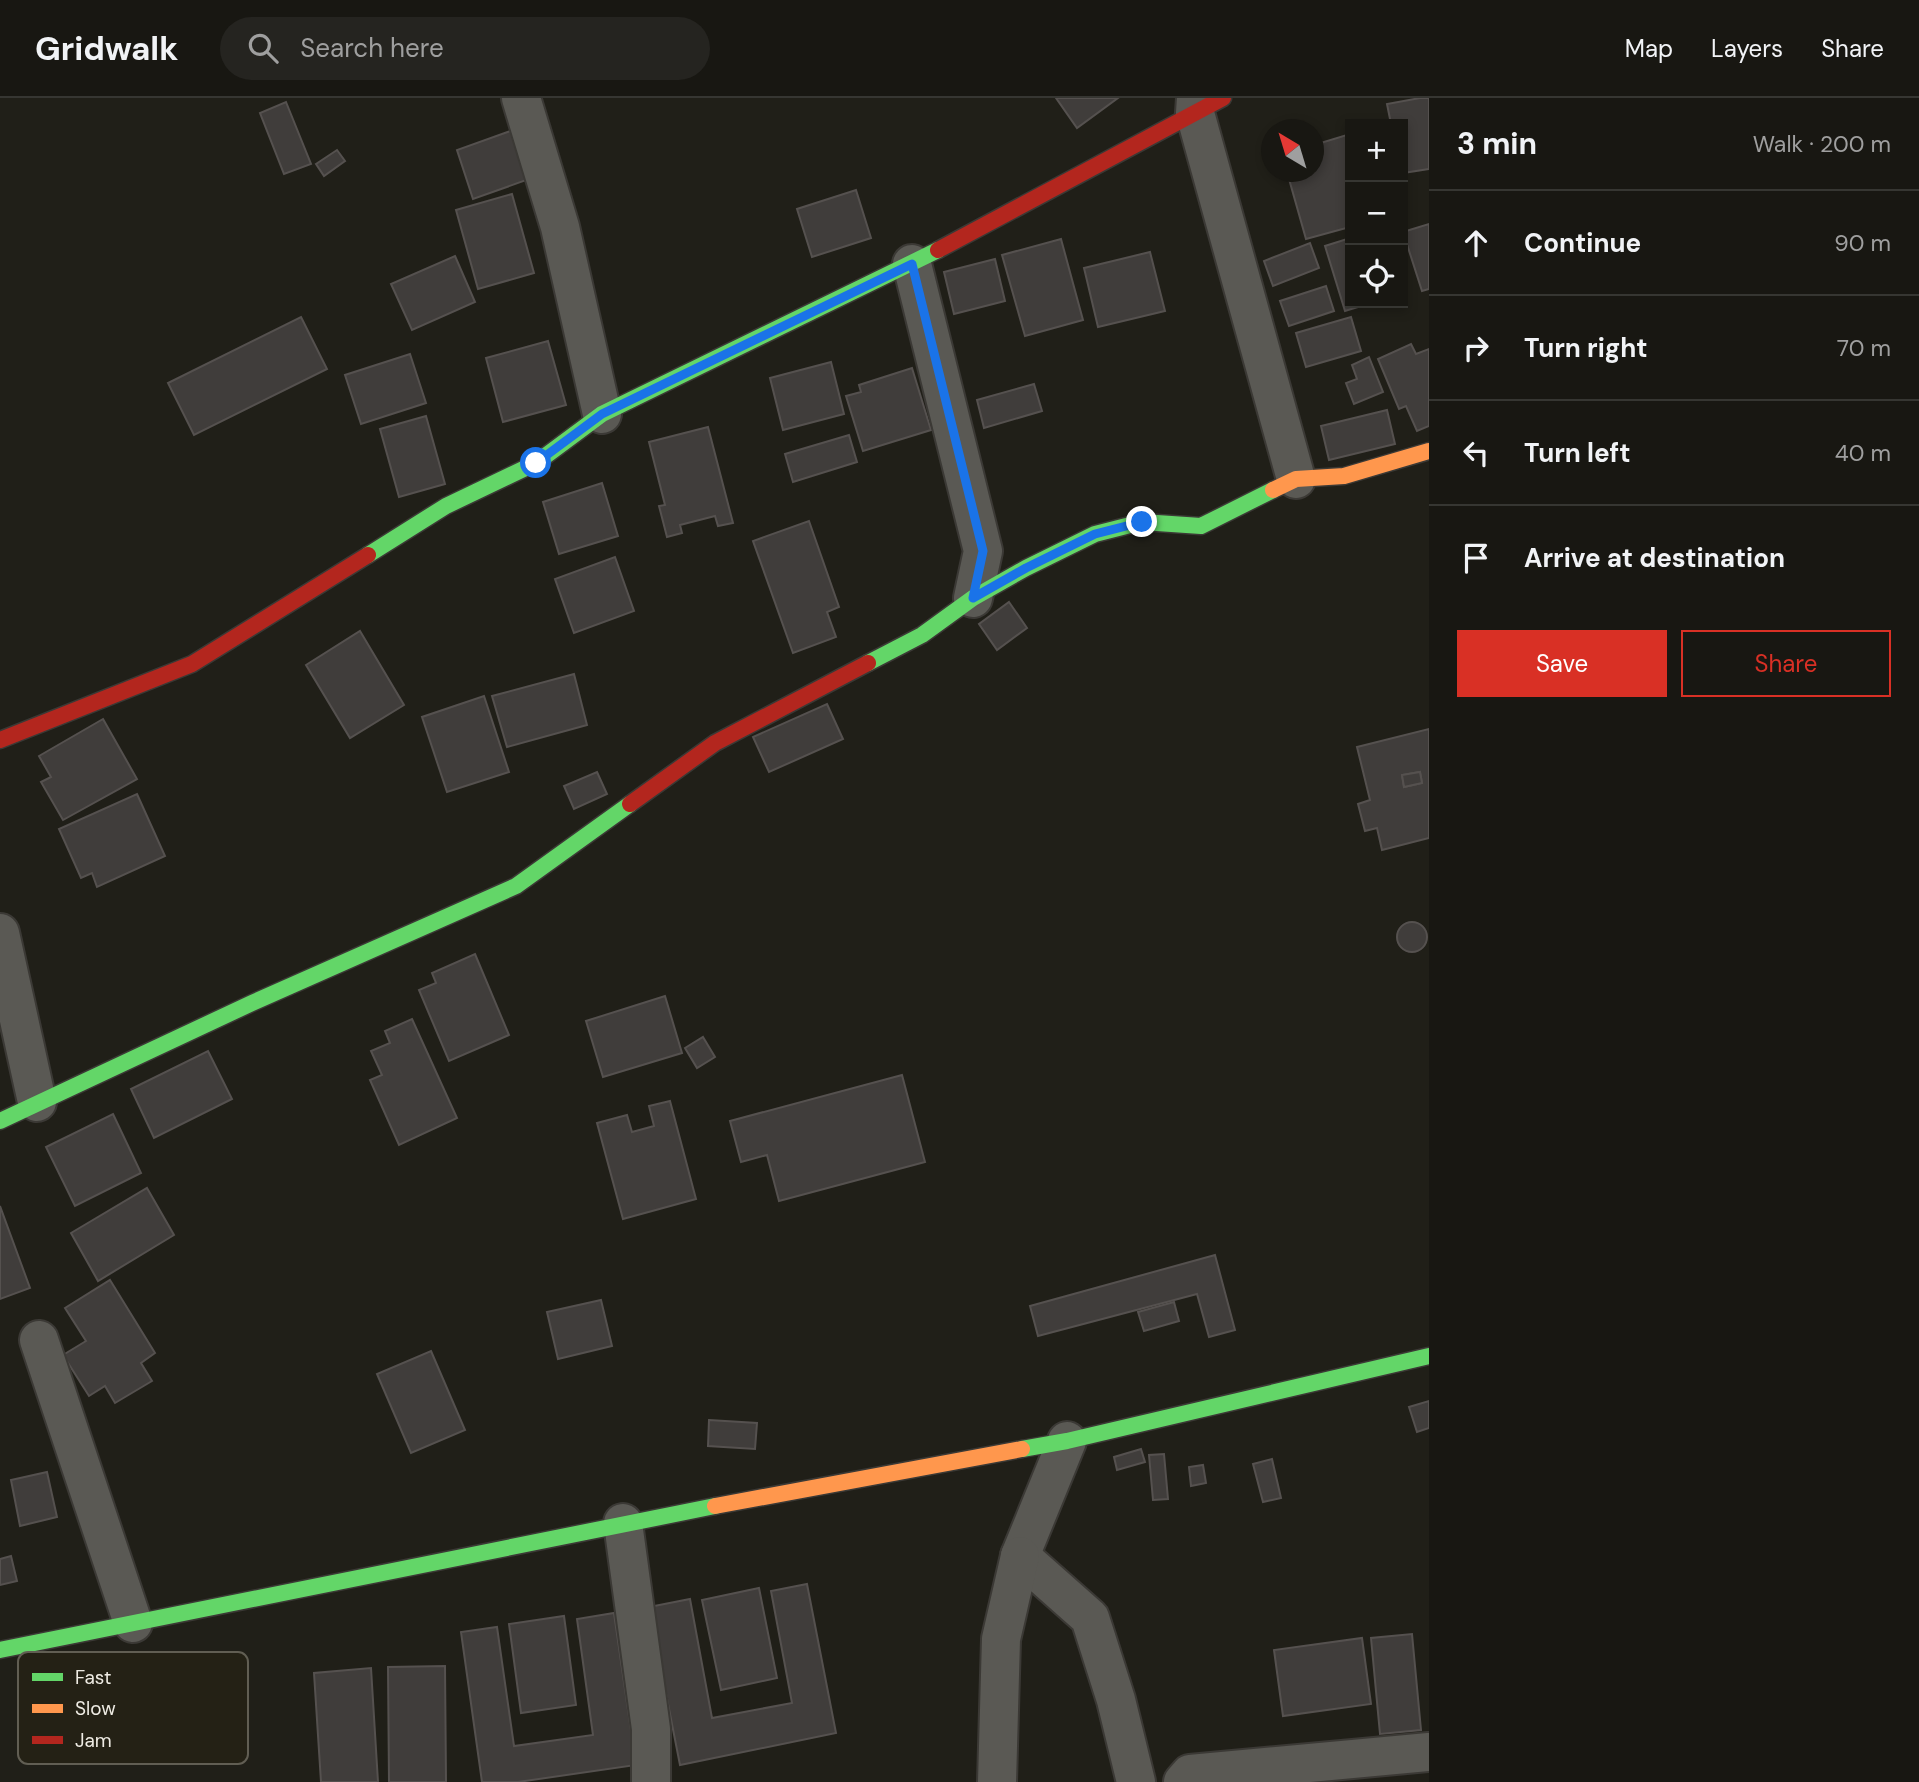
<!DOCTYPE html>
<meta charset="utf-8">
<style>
body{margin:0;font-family:"DM Sans",sans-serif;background:#252420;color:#f1f3f6}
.controls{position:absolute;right:21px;top:21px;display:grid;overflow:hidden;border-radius:0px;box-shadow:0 4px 10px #0003}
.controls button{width:63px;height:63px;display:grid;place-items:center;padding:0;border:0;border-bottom:2px solid #363632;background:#181712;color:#f1f3f6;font:35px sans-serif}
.compass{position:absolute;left:1261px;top:21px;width:63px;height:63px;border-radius:50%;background:#181712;box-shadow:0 4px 10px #0003;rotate:322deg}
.stop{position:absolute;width:21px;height:21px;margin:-16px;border:5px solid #1a73e8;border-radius:50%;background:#fff}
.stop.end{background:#1a73e8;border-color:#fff;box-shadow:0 2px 7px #0008}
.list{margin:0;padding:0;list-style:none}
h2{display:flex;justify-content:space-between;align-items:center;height:91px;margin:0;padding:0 28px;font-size:30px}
h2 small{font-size:23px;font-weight:400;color:#9f9f9f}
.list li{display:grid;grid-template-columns:46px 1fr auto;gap:21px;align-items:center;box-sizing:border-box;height:105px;padding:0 28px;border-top:2px solid #363632}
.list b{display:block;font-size:26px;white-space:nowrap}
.list em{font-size:23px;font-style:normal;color:#9f9f9f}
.actions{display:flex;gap:14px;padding:21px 28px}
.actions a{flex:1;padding:16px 0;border:2px solid #d93025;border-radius:0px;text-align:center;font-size:24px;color:#d93025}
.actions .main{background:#d93025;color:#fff}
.icon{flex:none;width:38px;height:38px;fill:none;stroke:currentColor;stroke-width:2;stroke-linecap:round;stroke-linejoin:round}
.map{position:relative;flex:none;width:1429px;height:1684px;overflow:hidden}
header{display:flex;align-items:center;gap:42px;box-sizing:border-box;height:98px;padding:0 35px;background:#181712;border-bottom:2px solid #363632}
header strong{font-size:33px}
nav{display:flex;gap:38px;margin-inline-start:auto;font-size:24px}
.search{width:490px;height:63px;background:#252420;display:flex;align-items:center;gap:18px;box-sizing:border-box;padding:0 24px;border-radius:38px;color:#9f9f9f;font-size:26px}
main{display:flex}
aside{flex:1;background:#181712}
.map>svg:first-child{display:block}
.building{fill:#403d3b;stroke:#55514f;stroke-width:2;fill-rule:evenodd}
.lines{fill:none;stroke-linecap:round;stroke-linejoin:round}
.street-casing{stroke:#3b3935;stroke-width:42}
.fast-casing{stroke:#3b3935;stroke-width:19}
.slow-casing{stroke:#3b3935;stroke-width:19}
.jam-casing{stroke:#3b3935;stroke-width:19}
.street{stroke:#5a5954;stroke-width:38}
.fast{stroke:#63d668;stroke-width:16}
.slow{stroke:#ff974d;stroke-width:16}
.jam{stroke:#b3261e;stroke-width:16}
.route{stroke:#1a73e8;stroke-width:9}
.key{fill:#242115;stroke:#615e53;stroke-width:2}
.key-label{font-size:19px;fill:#efece4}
</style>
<header>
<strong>Gridwalk</strong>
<div class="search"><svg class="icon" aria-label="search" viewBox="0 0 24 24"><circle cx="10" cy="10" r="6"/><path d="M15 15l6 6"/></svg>Search here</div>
<nav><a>Map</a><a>Layers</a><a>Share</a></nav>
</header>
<main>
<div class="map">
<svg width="1429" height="1684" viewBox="0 0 1429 1684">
<rect width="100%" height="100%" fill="#201f18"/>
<!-- building -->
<g class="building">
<polygon points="1056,0 1118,0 1077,30"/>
<polygon points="1420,0 1429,0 1429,71 1403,75 1403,26 1391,26 1387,6"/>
<polygon points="286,4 311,66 284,76 260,15"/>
<polygon points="516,31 532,80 473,101 457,52"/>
<polygon points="1350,36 1350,129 1306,141 1287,74 1314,74 1314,47"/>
<polygon points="337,52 345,63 324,78 316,66"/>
<polygon points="856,92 871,140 812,159 797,111"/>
<polygon points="512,96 534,175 478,191 456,112"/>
<polygon points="1429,126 1429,191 1422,193 1403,134"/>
<polygon points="1350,140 1350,205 1371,205 1345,213 1325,148"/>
<polygon points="1061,141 1083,222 1025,238 1002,157"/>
<polygon points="1310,145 1319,170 1273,188 1264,163"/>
<polygon points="1150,154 1165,213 1098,229 1084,170"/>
<polygon points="455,158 475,204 412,232 391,186"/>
<polygon points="995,161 1005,203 954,216 944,174"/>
<polygon points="1326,188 1334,213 1289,228 1280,203"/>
<polygon points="301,219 327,271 194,337 168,285"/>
<polygon points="1351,219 1361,253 1306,269 1296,235"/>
<polygon points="548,243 566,307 503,324 486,260"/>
<polygon points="1411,246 1416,256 1429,251 1429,328 1417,333 1406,308 1399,311 1378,261"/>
<polygon points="410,256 426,305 361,326 345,277"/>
<polygon points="1369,259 1383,294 1354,306 1346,285 1357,281 1352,267"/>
<polygon points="831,264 844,316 783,332 770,280"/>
<polygon points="912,270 931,332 863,353 846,298 861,294 859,287"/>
<polygon points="1034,286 1042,313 984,330 977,302"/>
<polygon points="1387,312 1395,346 1329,362 1321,328"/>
<polygon points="426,318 445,386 399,399 380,331"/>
<polygon points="708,329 733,425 718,428 715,418 680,427 682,435 667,439 659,408 665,407 649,344"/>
<polygon points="849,337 857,364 793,384 785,356"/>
<polygon points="602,385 618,438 559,456 543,404"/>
<polygon points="809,423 839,509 827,514 836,539 793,555 753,443"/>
<polygon points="615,459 634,513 574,535 555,481"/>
<polygon points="1009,504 1027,530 997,552 979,526"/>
<polygon points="360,533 404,607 350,640 306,567"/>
<polygon points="574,576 587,627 507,649 492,598"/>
<polygon points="484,598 509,674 447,694 422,619"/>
<polygon points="827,606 843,641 769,674 753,639"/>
<polygon points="103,621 137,681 63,722 41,684 51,679 39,658"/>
<path d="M1429,631V740L1382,752L1377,730L1365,733L1358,706L1370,702L1357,649ZM1420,674L1422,685L1404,689L1402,677Z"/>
<polygon points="597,674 607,696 574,711 564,688"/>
<polygon points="1420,674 1422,685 1404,689 1402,677"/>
<polygon points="137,696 165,758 97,789 92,775 81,780 59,731"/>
<circle cx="1412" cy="839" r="15"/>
<polygon points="475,856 509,937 449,963 419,892 436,885 432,875"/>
<polygon points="665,898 682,955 603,979 586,923"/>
<polygon points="412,921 457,1020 399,1047 370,982 382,977 371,953 390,945 385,933"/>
<polygon points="703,939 715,959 697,970 685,950"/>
<polygon points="208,953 232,1001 154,1040 131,991"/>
<polygon points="902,977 925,1064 779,1103 767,1057 741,1064 730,1023"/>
<polygon points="670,1003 696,1101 623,1121 597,1025 627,1017 632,1034 654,1028 649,1008"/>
<polygon points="113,1016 141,1075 75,1108 46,1049"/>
<polygon points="147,1090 174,1137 98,1183 71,1135"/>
<polygon points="0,1108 30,1190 0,1201"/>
<polygon points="1215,1157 1235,1232 1209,1239 1197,1196 1038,1238 1030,1208"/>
<polygon points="110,1182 155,1255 141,1265 152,1283 115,1305 105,1288 89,1298 63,1257 86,1243 65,1210"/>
<polygon points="601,1202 612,1248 558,1261 547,1214"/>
<polygon points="1174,1204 1179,1223 1144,1233 1138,1214"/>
<polygon points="431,1253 465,1332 411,1355 377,1276"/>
<polygon points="1429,1303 1429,1330 1417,1334 1409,1309"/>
<polygon points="709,1322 757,1325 755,1351 708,1348"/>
<polygon points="1141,1351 1145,1364 1117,1372 1114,1359"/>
<polygon points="1164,1356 1168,1401 1153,1402 1149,1357"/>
<polygon points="1272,1361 1281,1400 1263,1404 1253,1366"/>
<polygon points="1203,1367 1206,1385 1191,1388 1189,1369"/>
<polygon points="47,1374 57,1419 20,1428 11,1382"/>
<polygon points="11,1458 17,1483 0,1487 0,1461"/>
<polygon points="807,1486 836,1635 680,1667 649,1509 690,1501 712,1620 792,1605 771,1493"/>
<polygon points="759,1490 777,1580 721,1592 702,1502"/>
<polygon points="614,1515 636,1667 518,1684 482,1684 461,1534 497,1529 514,1648 593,1637 577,1521"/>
<polygon points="564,1518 576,1607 521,1615 509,1526"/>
<polygon points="1412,1536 1421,1632 1380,1636 1371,1540"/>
<polygon points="1362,1540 1371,1606 1283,1618 1274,1552"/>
<polygon points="445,1568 446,1684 389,1684 388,1569"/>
<polygon points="371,1570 378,1684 321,1684 314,1575"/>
</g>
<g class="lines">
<defs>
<g id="street">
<polyline points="521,0 560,129 602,316"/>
<polyline points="1196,0 1195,15 1296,381"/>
<polyline points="912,166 983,453 973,500"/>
<polyline points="0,835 37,1004"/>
<polyline points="39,1242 133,1525"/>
<polyline points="1067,1343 1020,1458 1090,1520 1116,1602 1136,1684"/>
<polyline points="623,1425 651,1631 651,1684"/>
<polyline points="997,1684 1001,1541 1020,1458"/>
<polyline points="1183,1684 1190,1676 1429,1654"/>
</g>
<g id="fast">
<polyline points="368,457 446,408 536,365 602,316 938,152"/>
<polyline points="868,565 922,537 973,500 1026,470 1095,436 1142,424 1201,428 1273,392"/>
<polyline points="0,1023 252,905 516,788 630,706"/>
<polyline points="1022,1351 1067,1343 1429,1258"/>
<polyline points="0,1552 715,1408"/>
</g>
<g id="slow">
<polyline points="1273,392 1296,381 1344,378 1429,353"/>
<polyline points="715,1408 1022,1351"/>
</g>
<g id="jam">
<polyline points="938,152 1223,0"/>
<polyline points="0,642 192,566 368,457"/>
<polyline points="630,706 715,645 868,565"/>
</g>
</defs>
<!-- street casing -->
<use href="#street" class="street-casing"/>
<!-- fast casing -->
<use href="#fast" class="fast-casing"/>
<!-- slow casing -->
<use href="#slow" class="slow-casing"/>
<!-- jam casing -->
<use href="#jam" class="jam-casing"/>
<!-- street -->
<use href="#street" class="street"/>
<!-- fast -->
<use href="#fast" class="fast"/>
<!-- slow -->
<use href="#slow" class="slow"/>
<!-- jam -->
<use href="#jam" class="jam"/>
</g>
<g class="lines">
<!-- route -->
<polyline class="route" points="536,365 602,316 912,166 983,453 973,500 1026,470 1095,436 1142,424"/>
</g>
<!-- legend -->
<rect x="18" y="1554" width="230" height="112" rx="10" class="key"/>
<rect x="32" y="1575" width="31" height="8" fill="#63d668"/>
<rect x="32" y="1606" width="31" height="9" fill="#ff974d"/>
<rect x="32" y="1638" width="31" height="8" fill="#b3261e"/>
<g class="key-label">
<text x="75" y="1586">Fast</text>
<text x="75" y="1617">Slow</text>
<text x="75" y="1649">Jam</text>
</g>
</svg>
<div class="controls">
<button>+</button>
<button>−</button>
<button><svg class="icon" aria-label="locate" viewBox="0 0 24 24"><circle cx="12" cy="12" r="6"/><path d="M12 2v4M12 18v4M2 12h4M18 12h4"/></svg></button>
</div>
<svg class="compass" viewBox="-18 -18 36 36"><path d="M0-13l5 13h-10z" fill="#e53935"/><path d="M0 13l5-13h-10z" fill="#9f9f9f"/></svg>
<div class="stop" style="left:536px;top:365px"></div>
<div class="stop end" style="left:1142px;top:424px"></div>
</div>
<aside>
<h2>3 min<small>Walk · 200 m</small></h2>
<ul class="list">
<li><svg class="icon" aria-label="ahead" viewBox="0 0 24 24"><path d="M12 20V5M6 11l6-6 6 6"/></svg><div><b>Continue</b></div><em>90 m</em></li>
<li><svg class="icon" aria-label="right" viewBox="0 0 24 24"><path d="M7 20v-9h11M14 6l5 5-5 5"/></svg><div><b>Turn right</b></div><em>70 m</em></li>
<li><svg class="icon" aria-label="left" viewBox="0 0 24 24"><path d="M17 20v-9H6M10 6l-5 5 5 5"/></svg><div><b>Turn left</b></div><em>40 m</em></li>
<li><svg class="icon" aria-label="arrive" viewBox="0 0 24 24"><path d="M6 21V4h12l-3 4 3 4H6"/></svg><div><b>Arrive at destination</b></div></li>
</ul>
<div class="actions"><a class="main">Save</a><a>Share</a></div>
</aside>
</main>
